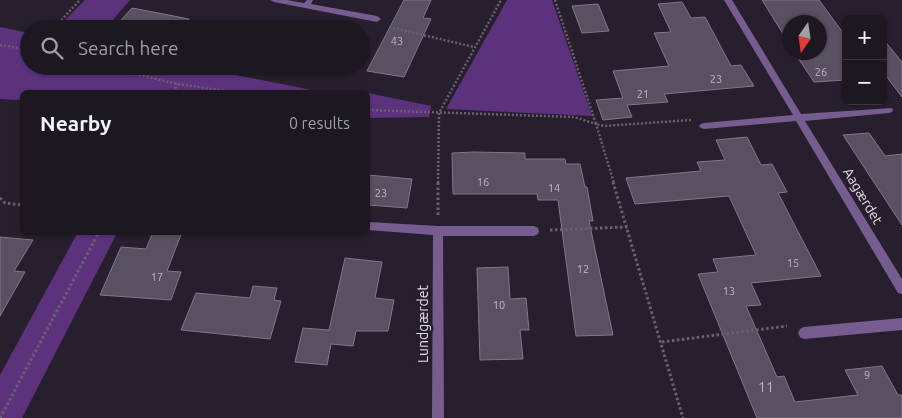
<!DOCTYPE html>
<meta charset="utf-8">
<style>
body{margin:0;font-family:Ubuntu,sans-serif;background:#25202a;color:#f1f3f6}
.controls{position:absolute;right:15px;top:15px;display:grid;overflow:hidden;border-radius:8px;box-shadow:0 1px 4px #0004}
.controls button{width:45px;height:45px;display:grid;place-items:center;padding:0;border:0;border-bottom:1px solid #3b3640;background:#1d1722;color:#f1f3f6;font:25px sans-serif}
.compass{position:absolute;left:782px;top:15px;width:45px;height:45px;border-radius:50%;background:#1d1722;box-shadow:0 1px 4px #0004;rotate:193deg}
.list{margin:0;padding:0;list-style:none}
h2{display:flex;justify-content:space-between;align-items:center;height:65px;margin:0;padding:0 20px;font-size:21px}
h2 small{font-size:16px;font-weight:400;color:#a09fa5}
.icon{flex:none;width:28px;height:28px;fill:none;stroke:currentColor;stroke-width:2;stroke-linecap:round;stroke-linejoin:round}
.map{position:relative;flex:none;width:902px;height:418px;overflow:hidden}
.search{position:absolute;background:#1d1722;box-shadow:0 1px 4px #0004;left:20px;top:20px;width:350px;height:55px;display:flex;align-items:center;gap:12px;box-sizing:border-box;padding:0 18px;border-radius:28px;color:#a09fa5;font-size:19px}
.panel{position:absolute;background:#1d1722;box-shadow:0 1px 4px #0004;left:20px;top:90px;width:350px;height:145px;border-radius:8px}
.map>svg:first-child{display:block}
.green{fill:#5c327d}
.building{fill:#595061;stroke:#807788}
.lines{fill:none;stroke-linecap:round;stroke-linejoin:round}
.path-far1{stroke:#68616e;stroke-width:2.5;stroke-dasharray:2 2;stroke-linecap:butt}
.path{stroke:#68616e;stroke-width:3;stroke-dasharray:2.5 2.5;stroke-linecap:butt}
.minor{fill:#775c8f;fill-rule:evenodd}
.labels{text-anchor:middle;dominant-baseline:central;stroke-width:5;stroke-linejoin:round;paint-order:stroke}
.number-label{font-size:11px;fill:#bfb9c5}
.street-label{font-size:14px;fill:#e1dce6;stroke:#271f2e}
.near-number-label{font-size:14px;fill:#bfb9c5}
</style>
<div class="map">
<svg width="902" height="418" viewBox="0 0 902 418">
<rect width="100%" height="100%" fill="#271f2e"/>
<!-- green -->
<g class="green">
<polygon points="85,0 130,0 105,29 56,29"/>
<polygon points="507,0 552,0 592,116 446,109"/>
<polygon points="0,27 29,33 29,66 191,66 322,92 22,92 22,100 0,99"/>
<polygon points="368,93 431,106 429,117 368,118"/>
<polygon points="78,232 117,233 22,418 0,418 0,375"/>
</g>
<!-- building -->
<g class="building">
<polygon points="404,0 431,0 423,18 431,19 404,77 367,71"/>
<polygon points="762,0 819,0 846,37 846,80 814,82 794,52 820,52 820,22 790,22 790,45"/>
<polygon points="682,2 691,18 705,17 731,66 741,65 754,86 664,94 668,102 627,105 632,117 603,120 596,100 623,98 613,71 669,66 654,33 671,32 658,4"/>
<polygon points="598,4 609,31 582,33 572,6"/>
<polygon points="132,8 189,19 188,29 113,29"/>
<polygon points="883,39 902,62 902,97 883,72"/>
<polygon points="869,133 885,156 902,154 902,225 843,135"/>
<polygon points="747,137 761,165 772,164 787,192 778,193 821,276 751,283 761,305 746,306 777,377 784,376 795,402 858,395 845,370 882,366 898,395 902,395 902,418 757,418 698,274 718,272 713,259 756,255 729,196 635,204 626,178 701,171 697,162 725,160 716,140"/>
<polygon points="473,152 525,153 525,159 565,159 566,164 580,164 585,187 587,187 593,221 589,221 613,335 576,336 558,200 538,200 537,194 453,194 452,153"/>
<polygon points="368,175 412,179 407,208 368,205"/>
<polygon points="153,232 182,232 167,271 181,272 171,300 100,295 121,247 146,249"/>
<polygon points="0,237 33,240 14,271 25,272 0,316"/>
<polygon points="345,258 382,262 375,298 394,300 388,331 356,331 353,346 331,344 327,365 295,362 303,328 329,330"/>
<polygon points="508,267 510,299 526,298 529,330 520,330 523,359 480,360 477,268"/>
<polygon points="253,286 277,288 274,300 281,301 270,339 181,330 196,293 250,298"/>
</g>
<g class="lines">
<!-- path-far1 -->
<g class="path-far1">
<polyline points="555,0 596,124 604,126 691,120"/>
<polyline points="389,27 474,47"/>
<polyline points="53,29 80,0"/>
<polyline points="0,45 29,50"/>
<polyline points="100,66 178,84 233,92"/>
<polyline points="173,92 178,84"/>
<polyline points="368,110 574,117 596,124 614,183"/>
<polyline points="438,183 439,113 501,0"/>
</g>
<!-- path -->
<g class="path">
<polyline points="613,182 683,418"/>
<polyline points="0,198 5,203 22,205"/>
<polyline points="438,215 438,182"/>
<polyline points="550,230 627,227"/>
<polyline points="662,342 787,326"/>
<polyline points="0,418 99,232"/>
</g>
<!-- minor -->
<g class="minor">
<polygon points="270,0 287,0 304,3 307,0 313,0 311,4 377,16 381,19 377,22 274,2"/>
<polygon points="724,0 732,0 801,114 892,108 893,110 892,112 889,113 805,121 902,279 902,294 898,293 796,121 704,129 701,128 699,126 701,124 704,123 793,115"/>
<polygon points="368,222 438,226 534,226 538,228 539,231 538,234 534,236 443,236 444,418 432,418 433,235 368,230"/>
<polygon points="902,318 902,330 804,339 800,337 798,333 800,329 804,327"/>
</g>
</g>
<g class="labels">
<!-- number labels -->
<g class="number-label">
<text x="397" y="41">43</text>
<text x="821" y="72">26</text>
<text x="716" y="79">23</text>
<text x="643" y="94">21</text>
<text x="483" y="182">16</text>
<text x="554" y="188">14</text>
<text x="381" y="193">23</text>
<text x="793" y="263">15</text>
<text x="583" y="269">12</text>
<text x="157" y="277">17</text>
<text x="729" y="291">13</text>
<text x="499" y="305">10</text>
<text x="867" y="375">9</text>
</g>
<!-- street labels -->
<g class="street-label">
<text transform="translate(863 196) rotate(59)">Aagærdet</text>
<text transform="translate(423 324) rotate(-90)">Lundgærdet</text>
</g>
<!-- near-number labels -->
<g class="near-number-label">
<text x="766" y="387">11</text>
</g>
</g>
</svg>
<div class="controls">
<button>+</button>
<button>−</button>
</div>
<svg class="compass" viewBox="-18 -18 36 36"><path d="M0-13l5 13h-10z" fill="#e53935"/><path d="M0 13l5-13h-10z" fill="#a09fa5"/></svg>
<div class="search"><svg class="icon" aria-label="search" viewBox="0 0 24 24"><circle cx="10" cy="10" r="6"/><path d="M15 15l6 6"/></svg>Search here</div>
<section class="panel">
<h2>Nearby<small>0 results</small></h2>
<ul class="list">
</ul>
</section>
</div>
